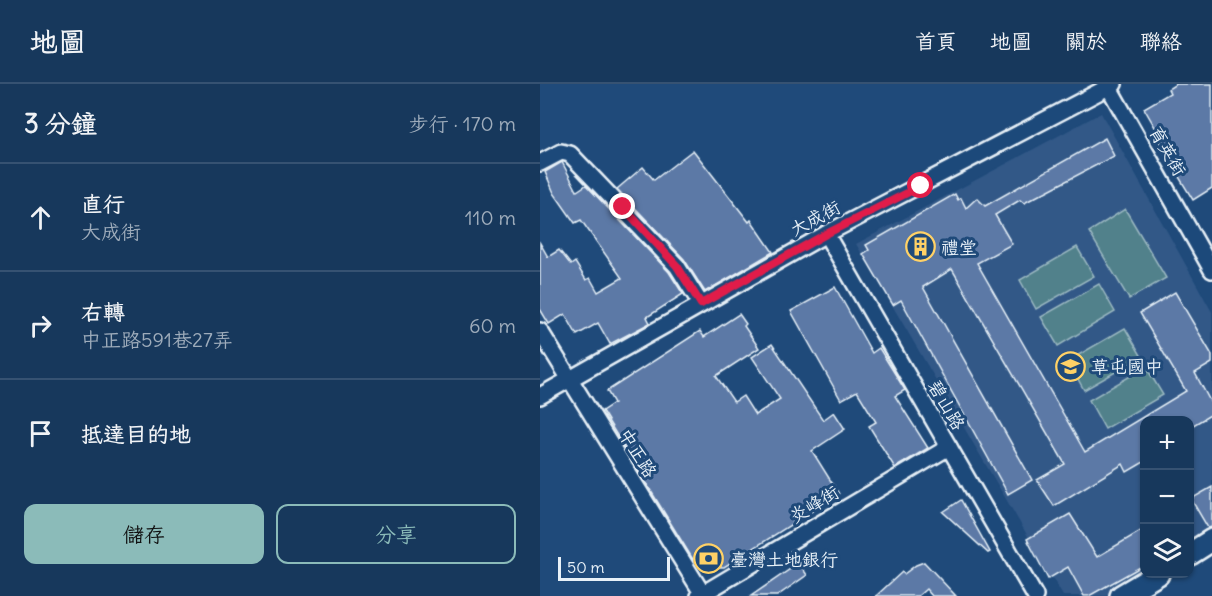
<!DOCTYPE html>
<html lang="zh-TW">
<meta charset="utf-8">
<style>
body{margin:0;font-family:Delius,"LXGW WenKai TC",sans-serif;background:#244365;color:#f1f3f6}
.controls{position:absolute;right:18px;bottom:18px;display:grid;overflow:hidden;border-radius:12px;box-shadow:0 2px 4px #0004}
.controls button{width:54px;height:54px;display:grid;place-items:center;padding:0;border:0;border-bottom:2px solid #365272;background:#17385c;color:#f1f3f6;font:30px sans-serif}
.scale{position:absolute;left:18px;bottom:15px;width:112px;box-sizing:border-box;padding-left:6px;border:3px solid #e8f1f8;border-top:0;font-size:16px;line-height:21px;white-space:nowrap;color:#e8f1f8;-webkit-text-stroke:4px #1f4a7a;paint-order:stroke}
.stop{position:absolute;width:18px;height:18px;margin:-14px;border:4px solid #e11d48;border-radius:50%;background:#fff}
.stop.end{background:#e11d48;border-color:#fff;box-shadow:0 2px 6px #0008}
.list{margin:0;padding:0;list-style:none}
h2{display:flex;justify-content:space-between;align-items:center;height:78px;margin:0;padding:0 24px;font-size:26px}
h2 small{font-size:20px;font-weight:400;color:#9eacbb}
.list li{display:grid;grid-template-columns:39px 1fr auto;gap:18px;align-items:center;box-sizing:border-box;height:108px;padding:0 24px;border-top:2px solid #365272}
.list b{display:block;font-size:22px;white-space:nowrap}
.list p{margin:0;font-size:20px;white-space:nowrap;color:#9eacbb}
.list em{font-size:20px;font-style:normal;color:#9eacbb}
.actions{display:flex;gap:12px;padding:18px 24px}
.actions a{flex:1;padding:14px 0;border:2px solid #8bbbb9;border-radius:12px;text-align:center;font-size:21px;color:#8bbbb9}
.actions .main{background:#8bbbb9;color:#111}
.icon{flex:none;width:33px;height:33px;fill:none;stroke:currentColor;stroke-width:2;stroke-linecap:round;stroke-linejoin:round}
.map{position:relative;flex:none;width:672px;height:512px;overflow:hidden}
header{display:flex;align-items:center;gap:36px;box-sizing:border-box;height:84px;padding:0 30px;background:#17385c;border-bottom:2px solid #365272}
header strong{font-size:28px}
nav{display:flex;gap:33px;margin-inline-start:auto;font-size:21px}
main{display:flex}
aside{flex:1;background:#17385c}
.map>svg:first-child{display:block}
.built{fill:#315887}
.green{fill:#51818b;stroke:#9cb9c2;stroke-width:1.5}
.building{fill:#5b79a6;stroke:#e8f1f8;stroke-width:1.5}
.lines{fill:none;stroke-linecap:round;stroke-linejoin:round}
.street-casing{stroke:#e8f1f8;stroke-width:20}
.secondary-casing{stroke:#e8f1f8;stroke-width:26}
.street{stroke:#1f4a7a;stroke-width:15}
.secondary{stroke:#1f4a7a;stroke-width:21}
.route{stroke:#e11d48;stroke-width:8}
.labels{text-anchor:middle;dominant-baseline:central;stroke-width:6;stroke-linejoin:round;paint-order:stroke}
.street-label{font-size:18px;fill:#e8f1f8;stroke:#1f4a7a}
.poi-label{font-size:18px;fill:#e8f1f8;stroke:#1f4a7a;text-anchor:start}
</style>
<header>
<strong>地圖</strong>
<nav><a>首頁</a><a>地圖</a><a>關於</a><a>聯絡</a></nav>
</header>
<main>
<aside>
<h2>3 分鐘<small>步行 · 170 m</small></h2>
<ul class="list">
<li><svg class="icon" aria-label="ahead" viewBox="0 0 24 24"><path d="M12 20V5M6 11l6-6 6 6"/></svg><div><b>直行</b><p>大成街</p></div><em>110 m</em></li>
<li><svg class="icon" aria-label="right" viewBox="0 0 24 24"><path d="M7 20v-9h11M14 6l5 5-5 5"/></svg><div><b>右轉</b><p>中正路591巷27弄</p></div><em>60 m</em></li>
<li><svg class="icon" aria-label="arrive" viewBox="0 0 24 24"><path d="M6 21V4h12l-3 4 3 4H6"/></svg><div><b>抵達目的地</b></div></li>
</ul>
<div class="actions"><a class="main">儲存</a><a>分享</a></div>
</aside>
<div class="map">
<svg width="672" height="512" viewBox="0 0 672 512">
<rect width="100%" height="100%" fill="#1f4a7a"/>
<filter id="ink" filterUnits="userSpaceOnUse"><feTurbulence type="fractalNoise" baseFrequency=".0167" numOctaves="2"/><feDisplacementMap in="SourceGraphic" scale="12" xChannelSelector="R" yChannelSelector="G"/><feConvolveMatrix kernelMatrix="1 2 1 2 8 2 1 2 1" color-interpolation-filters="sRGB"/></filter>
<g filter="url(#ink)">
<!-- built -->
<polygon class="built" points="561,29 672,228 672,458 650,471 650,336 604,336 604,490 580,512 523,512 316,160"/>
<!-- green -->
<g class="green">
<polygon points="585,125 626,194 589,215 549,148"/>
<polygon points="537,163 554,192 496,225 480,196"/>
<polygon points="559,200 575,228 518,262 501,233"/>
<polygon points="585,244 602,273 544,306 528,277"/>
<polygon points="606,283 623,311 565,345 549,316"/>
</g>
<!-- building -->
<g class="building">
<polygon points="636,0 672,0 672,104 653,116 619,60 623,57 604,24 630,9 628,5"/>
<polygon points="565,54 574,72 484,119 480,116 455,131 472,160 437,179 545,368 646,307 600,229 635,208 672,271 672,279 655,289 672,321 672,330 650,343 650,336 604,336 604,378 587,388 583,380 514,422 497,396 525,380 412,185 383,203 492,396 468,410 361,216 353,221 323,170 329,166 326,161 415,110 418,116 421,114 426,124 437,114 445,122"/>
<polygon points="153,66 209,138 211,136 233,168 165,208 144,175 77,105 103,83 114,96"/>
<polygon points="22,78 37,107 46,101 129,188 143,210 107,233 110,239 70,260 58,239 37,251 25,230 9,240 0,225 0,159 8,173 19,166 31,181 35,178 46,196 50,194 58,208 82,194 41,136 35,139 14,109 5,88"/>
<polygon points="295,203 332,269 339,264 365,306 355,312 388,364 355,384 329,342 336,338 317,307 301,316 251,227"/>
<polygon points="199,230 206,240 204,242 219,264 176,292 194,318 203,312 215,331 240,315 212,273 232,260 283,336 294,328 305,345 272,367 299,410 184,483 177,483 166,481 152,474 62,327 74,319 67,307 160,247 164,253"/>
<polygon points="672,403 672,443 668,444 651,415"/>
<polygon points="421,416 450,468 448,469 403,428"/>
<polygon points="530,430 557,473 604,445 604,481 549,512 544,512 528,483 508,495 487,455"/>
<polygon points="384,478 416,512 392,512 386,505 378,512 336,512 362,488 364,490 376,481"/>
<polygon points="259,479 267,491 237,512 211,512"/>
</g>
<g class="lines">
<defs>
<g id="street">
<polyline points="567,0 672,186"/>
<polyline points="0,79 21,68 30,70 137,182 161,220"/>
<polyline points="286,150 495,512"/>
<polyline points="0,247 164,512"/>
<polyline points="0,312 286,150 574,0"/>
<polyline points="159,512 409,363"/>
</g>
<g id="secondary">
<polyline points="650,470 672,456"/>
<polyline points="581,512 618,490"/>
</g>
</defs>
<!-- street casing -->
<use href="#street" class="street-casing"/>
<!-- secondary casing -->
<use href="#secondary" class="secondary-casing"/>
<!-- street -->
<use href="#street" class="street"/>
<!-- secondary -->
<use href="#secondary" class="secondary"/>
</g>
</g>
<g class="lines" filter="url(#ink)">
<!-- route -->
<polyline class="route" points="83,123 137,182 161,220 286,150 381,102"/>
</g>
<!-- icons -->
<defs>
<symbol id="building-ring" viewBox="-11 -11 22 22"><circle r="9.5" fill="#1f4a7a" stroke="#ffd166" stroke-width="1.5"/><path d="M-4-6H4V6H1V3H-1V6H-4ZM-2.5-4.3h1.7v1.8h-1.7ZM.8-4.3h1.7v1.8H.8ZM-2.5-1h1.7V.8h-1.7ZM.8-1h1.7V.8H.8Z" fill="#ffd166"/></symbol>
<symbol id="school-ring" viewBox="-11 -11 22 22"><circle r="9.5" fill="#1f4a7a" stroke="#ffd166" stroke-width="1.5"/><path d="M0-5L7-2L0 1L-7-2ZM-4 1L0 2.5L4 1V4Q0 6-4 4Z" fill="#ffd166"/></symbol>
<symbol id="bank-ring" viewBox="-11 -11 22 22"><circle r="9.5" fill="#1f4a7a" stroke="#ffd166" stroke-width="1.5"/><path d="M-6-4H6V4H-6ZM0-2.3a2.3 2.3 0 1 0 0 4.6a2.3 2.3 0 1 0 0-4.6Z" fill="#ffd166"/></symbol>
</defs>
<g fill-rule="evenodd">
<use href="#building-ring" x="364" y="146" width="33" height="33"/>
<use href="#school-ring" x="514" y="266" width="33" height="33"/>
<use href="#bank-ring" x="152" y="458" width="33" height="33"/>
</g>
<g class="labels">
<!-- street labels -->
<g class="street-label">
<text transform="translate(628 67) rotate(60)">育英街</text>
<text transform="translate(275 134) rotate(-28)">大成街</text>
<text transform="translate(407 321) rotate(60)">碧山路</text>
<text transform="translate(98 369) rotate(58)">中正路</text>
<text transform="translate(274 420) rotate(-31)">炎峰街</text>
</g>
<!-- poi labels -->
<g class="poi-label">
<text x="401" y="163">禮堂</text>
<text x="551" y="282">草屯國中</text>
<text x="190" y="475">臺灣土地銀行</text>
</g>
</g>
</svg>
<div class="controls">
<button>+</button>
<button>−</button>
<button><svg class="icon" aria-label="layers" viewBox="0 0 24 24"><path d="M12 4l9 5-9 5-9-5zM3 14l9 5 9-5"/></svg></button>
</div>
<div class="scale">50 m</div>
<div class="stop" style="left:381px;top:102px"></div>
<div class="stop end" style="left:83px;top:123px"></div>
</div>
</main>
